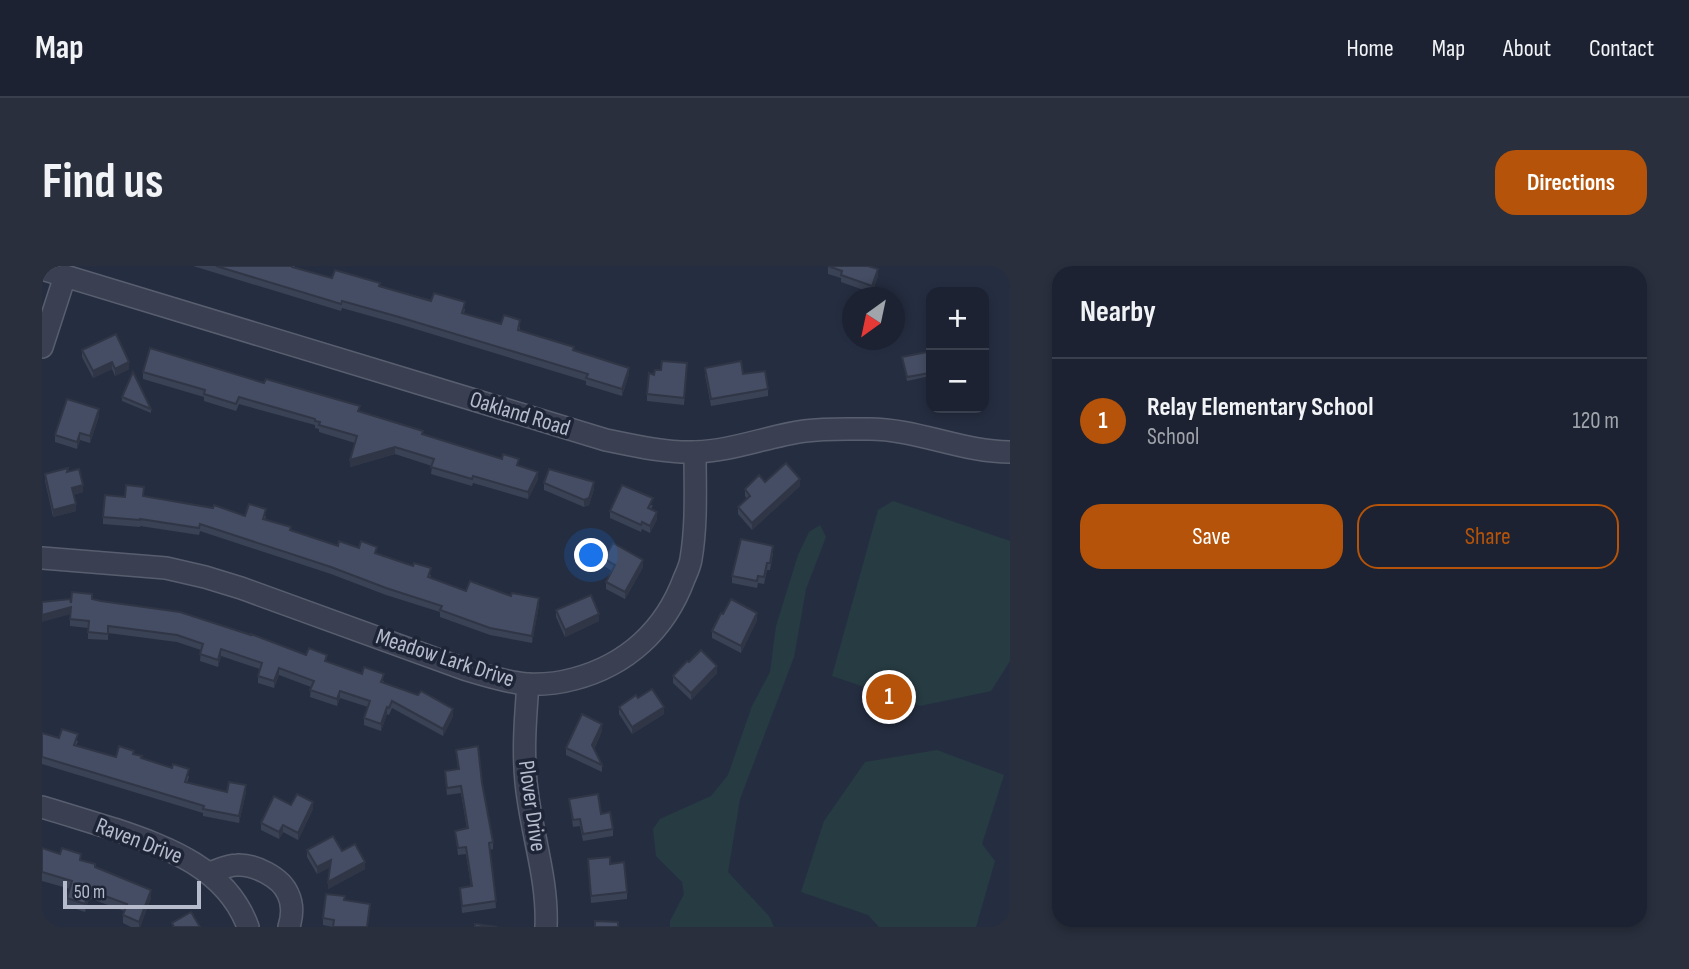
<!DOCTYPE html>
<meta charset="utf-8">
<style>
body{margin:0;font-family:"Sofia Sans Condensed",sans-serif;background:#292f3d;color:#f1f3f6}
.controls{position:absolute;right:21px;top:21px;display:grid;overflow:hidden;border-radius:14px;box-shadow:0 4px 10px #0003}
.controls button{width:63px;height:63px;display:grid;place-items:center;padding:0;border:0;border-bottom:2px solid #3a3f4d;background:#1c2231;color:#f1f3f6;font:35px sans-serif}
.compass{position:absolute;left:800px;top:21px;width:63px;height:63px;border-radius:50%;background:#1c2231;box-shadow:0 4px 10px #0003;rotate:213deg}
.scale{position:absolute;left:21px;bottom:18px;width:138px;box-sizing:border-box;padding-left:7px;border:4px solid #b6bccb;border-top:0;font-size:19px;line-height:24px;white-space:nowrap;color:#b6bccb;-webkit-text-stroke:5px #1e2536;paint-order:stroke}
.you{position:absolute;left:550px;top:290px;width:24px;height:24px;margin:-18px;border:5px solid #fff;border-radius:50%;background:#1a73e8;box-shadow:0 0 0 10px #1a73e833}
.badge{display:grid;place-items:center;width:46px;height:46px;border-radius:50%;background:#b45309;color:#fff;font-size:23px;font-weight:700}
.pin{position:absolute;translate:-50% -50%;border:4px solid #fff;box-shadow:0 2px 7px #0006}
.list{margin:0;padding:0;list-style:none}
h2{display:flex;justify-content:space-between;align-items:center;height:91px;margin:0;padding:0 28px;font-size:30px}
h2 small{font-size:23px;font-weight:400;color:#a0a4ab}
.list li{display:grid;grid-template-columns:46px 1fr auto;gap:21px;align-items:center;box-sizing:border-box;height:126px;padding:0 28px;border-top:2px solid #3a3f4d}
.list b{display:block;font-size:26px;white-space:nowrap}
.list p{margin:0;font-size:23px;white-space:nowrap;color:#a0a4ab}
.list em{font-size:23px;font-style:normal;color:#a0a4ab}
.actions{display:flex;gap:14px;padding:21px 28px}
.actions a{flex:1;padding:16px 0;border:2px solid #b45309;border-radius:21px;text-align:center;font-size:24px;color:#b45309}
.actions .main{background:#b45309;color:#fff}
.map{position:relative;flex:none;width:968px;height:661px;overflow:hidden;border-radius:21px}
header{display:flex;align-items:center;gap:42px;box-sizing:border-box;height:98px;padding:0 35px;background:#1c2231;border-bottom:2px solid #3a3f4d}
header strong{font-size:33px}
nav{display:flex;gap:38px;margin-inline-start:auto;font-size:24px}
.intro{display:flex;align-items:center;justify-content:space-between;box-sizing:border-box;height:168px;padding:0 42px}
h1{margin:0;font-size:49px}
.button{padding:18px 32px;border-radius:21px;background:#b45309;color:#fff;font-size:24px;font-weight:700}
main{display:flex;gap:42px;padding:0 42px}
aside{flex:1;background:#1c2231;border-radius:21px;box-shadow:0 4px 10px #0003}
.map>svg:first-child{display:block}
.green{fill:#273b42}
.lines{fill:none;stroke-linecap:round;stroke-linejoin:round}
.minor-casing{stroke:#585e6e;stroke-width:24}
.minor{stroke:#3a4051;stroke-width:21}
.wall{fill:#3a4255}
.shaded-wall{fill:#303645}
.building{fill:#444d63;stroke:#303645;stroke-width:2}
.labels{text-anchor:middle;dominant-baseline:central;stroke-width:7;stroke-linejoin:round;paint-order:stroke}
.street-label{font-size:23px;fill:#b6bccb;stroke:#1e2536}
</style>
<header>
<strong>Map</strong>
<nav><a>Home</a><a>Map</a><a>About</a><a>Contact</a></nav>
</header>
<div class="intro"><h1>Find us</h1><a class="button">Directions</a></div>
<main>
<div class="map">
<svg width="968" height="661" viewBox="0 0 968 661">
<rect width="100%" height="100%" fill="#252e41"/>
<!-- green -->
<g class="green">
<polygon points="851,235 968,275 968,395 949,425 878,440 790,410 836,244"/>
<polygon points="778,259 784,271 764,323 752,391 698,533 686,606 727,650 732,661 628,661 628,655 642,628 640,616 614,590 611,563 618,553 669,530 686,509 710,440 728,406 734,360 756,289 767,266"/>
<polygon points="895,484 962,509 940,578 953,595 934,661 837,661 826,649 759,626 782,555 823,496"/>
</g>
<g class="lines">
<defs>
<g id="minor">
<path d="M0,3L564,174C593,180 624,187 653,186C690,185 726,170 763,165C784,162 806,163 827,163C875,163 920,186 968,186"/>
<polyline points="0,81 23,10"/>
<path d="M0,292L124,302L163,311L199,322L422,403C442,409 463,416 484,418C500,419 517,417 532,413C585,399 623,364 642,313C645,306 648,300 649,293C655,258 653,221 653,186"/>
<path d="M486,418C483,456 480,494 486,532C492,575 506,617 504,661"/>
<path d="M0,541C24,548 48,556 72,563C126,581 185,603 206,661"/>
<path d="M168,607C176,604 186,599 195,599C212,598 239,611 246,628C251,638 250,651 247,661"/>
</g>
</defs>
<!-- minor casing -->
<use href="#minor" class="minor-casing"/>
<!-- minor -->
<use href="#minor" class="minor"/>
</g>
<!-- wall -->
<g class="wall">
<polygon points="151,0 253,0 252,1 290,12 338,20 423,43 422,47 459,58 478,61 478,64 532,85 587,108 580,130 544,119 544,115 357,58 300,42 299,45"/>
<polygon points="786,0 836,10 830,27 799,16 799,12 786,8"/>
<polygon points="40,84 87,103 73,110 70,103 51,112 40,91"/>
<polygon points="860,91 888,107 888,110 865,115"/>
<polygon points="663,102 701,108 726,123 726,130 669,140 663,109"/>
<polygon points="645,104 642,139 605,135 605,128 612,109"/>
<polygon points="101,106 222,117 318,146 381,168 477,200 496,213 486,233 431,217 430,220 389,208 390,200 353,188 308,201 313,177 277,166 277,163 273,162 273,159 197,138 194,145 162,135 162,131 101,113"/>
<polygon points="80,131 109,143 109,147 80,135"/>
<polygon points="57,150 48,177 38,174 35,183 13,176 13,169"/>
<polygon points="26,206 41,226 31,229 34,245 11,251 3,215 3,208"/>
<polygon points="723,216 758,220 710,264 696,248 696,241 705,233 703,230 703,223"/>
<polygon points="502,217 552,223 547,239 542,241 502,224"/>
<polygon points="83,231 102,231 203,250 224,250 223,254 249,264 296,280 335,288 389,309 388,312 424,325 469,330 497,339 490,377 448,369 398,351 398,346 344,329 289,308 158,265 157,269 98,260 98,261 61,258 61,251"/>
<polygon points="611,239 609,243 615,253 608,267 600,263 599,266 568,252 568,245"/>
<polygon points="731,287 728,304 725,304 722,318 716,317 715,322 690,317 690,310"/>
<polygon points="562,293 601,301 583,333 564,323 564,316 570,305 562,300"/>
<polygon points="50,333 264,389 342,415 341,417 411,450 401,470 350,442 347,449 345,448 339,465 322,459 322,452 326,441 298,432 295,440 268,431 269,421 237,409 232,422 216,417 216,410 218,403 179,390 176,401 158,395 159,384 135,376 66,367 66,374 46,373 46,362 28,360 28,348 29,337"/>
<polygon points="514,344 557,355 523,371 514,351"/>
<polygon points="681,348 715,354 699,387 670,372 670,365"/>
<polygon points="675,407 649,434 631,417 631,410"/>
<polygon points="577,441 622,448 590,468 577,448"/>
<polygon points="560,465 552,483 560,499 560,506 524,489 524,482"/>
<polygon points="0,467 17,472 36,475 34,480 74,491 92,488 100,492 147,510 145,517 185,526 204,526 197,557 161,550 161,547 0,498"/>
<polygon points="414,484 440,517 451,576 451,583 448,584 454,642 420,647 418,622 429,620 424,588 416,589 413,565 425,563 419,527 405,529 403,512 403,505 416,503"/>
<polygon points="527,533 571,563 571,570 541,575 538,560 531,561"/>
<polygon points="249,539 271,543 256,574 241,566 237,573 219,564 219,557"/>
<polygon points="0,582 39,594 109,632 98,661 89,661 81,657 81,649 82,645 47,632 43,646 25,640 25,632 28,623 0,615"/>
<polygon points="265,584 300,585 323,603 286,623 288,601 275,608 265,591"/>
<polygon points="546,593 568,598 585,626 585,633 549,637"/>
<polygon points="303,634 328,645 291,661 281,659 281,652"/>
</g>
<!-- shaded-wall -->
<g class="shaded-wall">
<polygon points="836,3 836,10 830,27 830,20"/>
<polygon points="70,96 70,103 51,112 51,105"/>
<polygon points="87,96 87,103 73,110 73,103"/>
<polygon points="587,102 587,108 580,130 580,123"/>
<polygon points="57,143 57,150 48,177 48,170"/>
<polygon points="38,167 38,174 35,183 35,176"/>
<polygon points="353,181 353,188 308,201 308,194"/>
<polygon points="496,206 496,213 486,233 486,226"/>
<polygon points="758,213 758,220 710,264 710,257"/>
<polygon points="552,216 552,223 547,239 542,241 542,234"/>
<polygon points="41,219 41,226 30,229 30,222"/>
<polygon points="34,238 34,245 11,251 11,244"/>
<polygon points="615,246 615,253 608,267 608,260"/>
<polygon points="601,294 601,301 583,333 583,326"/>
<polygon points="497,332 497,339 490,377 490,370"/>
<polygon points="29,341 29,348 0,356 0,349"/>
<polygon points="715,347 715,354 699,387 699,380"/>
<polygon points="557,348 557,355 523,371 523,364"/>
<polygon points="179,383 179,390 176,401 176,394"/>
<polygon points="675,400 675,407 649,434 649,427"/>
<polygon points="237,402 237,409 232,422 232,415"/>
<polygon points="298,425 298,432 295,440 295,433"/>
<polygon points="345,441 345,448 339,465 339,458"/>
<polygon points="622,441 622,448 590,468 590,461"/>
<polygon points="411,443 411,450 401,470 401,463"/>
<polygon points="560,458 560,465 550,486 550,479"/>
<polygon points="204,519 204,526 197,557 197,550"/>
<polygon points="271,536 271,543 256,574 256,567"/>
<polygon points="241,559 241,566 237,573 237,566"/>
<polygon points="289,594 289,601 275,608 275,601"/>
<polygon points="323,596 323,603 286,623 286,616"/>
<polygon points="47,624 47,632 43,646 43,638"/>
<polygon points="109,624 109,632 98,661 97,661 97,656"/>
</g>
<!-- building -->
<g class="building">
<polygon points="174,0 250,0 250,1 290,12 293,4 338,17 337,20 389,35 392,27 423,36 420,47 459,58 462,49 478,54 476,64 532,81 531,84 587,102 580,123 544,112 546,108 357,51 300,35 299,38"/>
<polygon points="786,0 826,0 836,3 830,20 799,9 800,5"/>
<polygon points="74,68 87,96 73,103 70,96 51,105 40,84"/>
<polygon points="108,82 222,117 224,113 318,140 316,145 381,165 380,168 460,193 461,188 477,193 475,199 496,206 486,226 431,210 430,213 389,201 392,193 353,181 308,194 315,170 277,159 278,156 273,155 273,153 197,131 194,138 162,128 163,124 101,106"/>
<polygon points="885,86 888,107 865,111 860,91"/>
<polygon points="620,95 645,97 642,132 605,128 607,107 612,109 613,104 619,104"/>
<polygon points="699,95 701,108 723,105 726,123 669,133 663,102"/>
<polygon points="91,106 109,143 80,131"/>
<polygon points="25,133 57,143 48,170 38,167 35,176 13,169"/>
<polygon points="744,197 758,213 710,257 696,241 708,230 703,223 717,209 723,216"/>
<polygon points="26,202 25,206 37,203 41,219 30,222 34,238 11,244 3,208"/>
<polygon points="507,203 552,216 547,232 542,234 502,217"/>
<polygon points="84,219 102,221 101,230 171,242 172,239 203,250 207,238 224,243 221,253 249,261 248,264 296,280 297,275 317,282 319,275 335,281 333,287 371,300 372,297 389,302 386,311 424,325 428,315 469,330 470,327 497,332 490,370 448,362 398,344 400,340 344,322 289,301 158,258 157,262 98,253 98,254 61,251 63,229 83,231"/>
<polygon points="580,219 611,232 606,242 615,246 608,260 600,256 599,259 568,245"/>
<polygon points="699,273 731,280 728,297 725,297 722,311 716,310 715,315 690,310"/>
<polygon points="571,277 601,294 583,326 564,316 573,299 562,293"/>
<polygon points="30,326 50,328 50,333 59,335 138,346 209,369 209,368 264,389 267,382 285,389 283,395 320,408 322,401 342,408 339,416 376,429 379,425 411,443 401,463 350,435 347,442 345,441 339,458 322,452 328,435 298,425 295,433 268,424 272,415 237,402 232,415 216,410 220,397 179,383 176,394 158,388 161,378 135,369 66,360 66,368 46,366 47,355 28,353 29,341 0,349 0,336 28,333 29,337"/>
<polygon points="549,329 557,348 523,364 514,344"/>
<polygon points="689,333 715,347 699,380 670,365 679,347 681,348"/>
<polygon points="659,384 675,400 649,427 631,410 645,395 647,396"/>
<polygon points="610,423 622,441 590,461 577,441 594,429 596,432"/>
<polygon points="540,448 560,458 550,479 560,499 524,482"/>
<polygon points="20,463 36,468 32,479 74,491 77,480 92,485 91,488 100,490 99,492 130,502 131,498 147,503 143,516 185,526 187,516 204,519 197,550 161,543 162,540 0,491 0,467 17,472"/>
<polygon points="436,480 440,517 451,576 447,577 454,635 420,640 418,622 430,620 424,581 416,582 413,565 426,562 419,520 405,522 403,505 417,503 414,484"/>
<polygon points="255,528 271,536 256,567 241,559 237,566 219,557 232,530 249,539"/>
<polygon points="556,528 559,548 568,546 571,563 541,568 538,553 531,554 527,533"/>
<polygon points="291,570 300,585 313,578 323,596 286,616 289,594 275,601 265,584"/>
<polygon points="0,582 18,588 20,582 39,588 38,594 53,598 53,601 109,624 97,656 81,649 85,638 47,624 43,638 25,632 30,615 0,606"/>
<polygon points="568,591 568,598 582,596 585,626 549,630 546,593"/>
<polygon points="284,628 303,630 302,634 328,638 325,661 291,661 292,654 281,652"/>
<polygon points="149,646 158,661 132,661 130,657"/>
<polygon points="553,655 576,656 576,661 553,661"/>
<polygon points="433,658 455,661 433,661"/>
</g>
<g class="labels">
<!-- street labels -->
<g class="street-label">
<text transform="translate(478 148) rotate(17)">Oakland Road</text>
<text transform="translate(403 392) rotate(18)">Meadow Lark Drive</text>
<text transform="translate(490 540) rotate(82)">Plover Drive</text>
<text transform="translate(97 575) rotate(21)">Raven Drive</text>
</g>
</g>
</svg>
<div class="controls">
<button>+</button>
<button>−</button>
</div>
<svg class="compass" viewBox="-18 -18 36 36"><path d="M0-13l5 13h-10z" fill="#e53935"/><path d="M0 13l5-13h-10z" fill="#a0a4ab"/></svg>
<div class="scale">50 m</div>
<div class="you"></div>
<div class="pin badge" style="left:847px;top:431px">1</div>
</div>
<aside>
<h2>Nearby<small></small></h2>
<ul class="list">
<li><span class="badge">1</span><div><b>Relay Elementary School</b><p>School</p></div><em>120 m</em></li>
</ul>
<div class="actions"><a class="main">Save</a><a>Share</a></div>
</aside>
</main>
